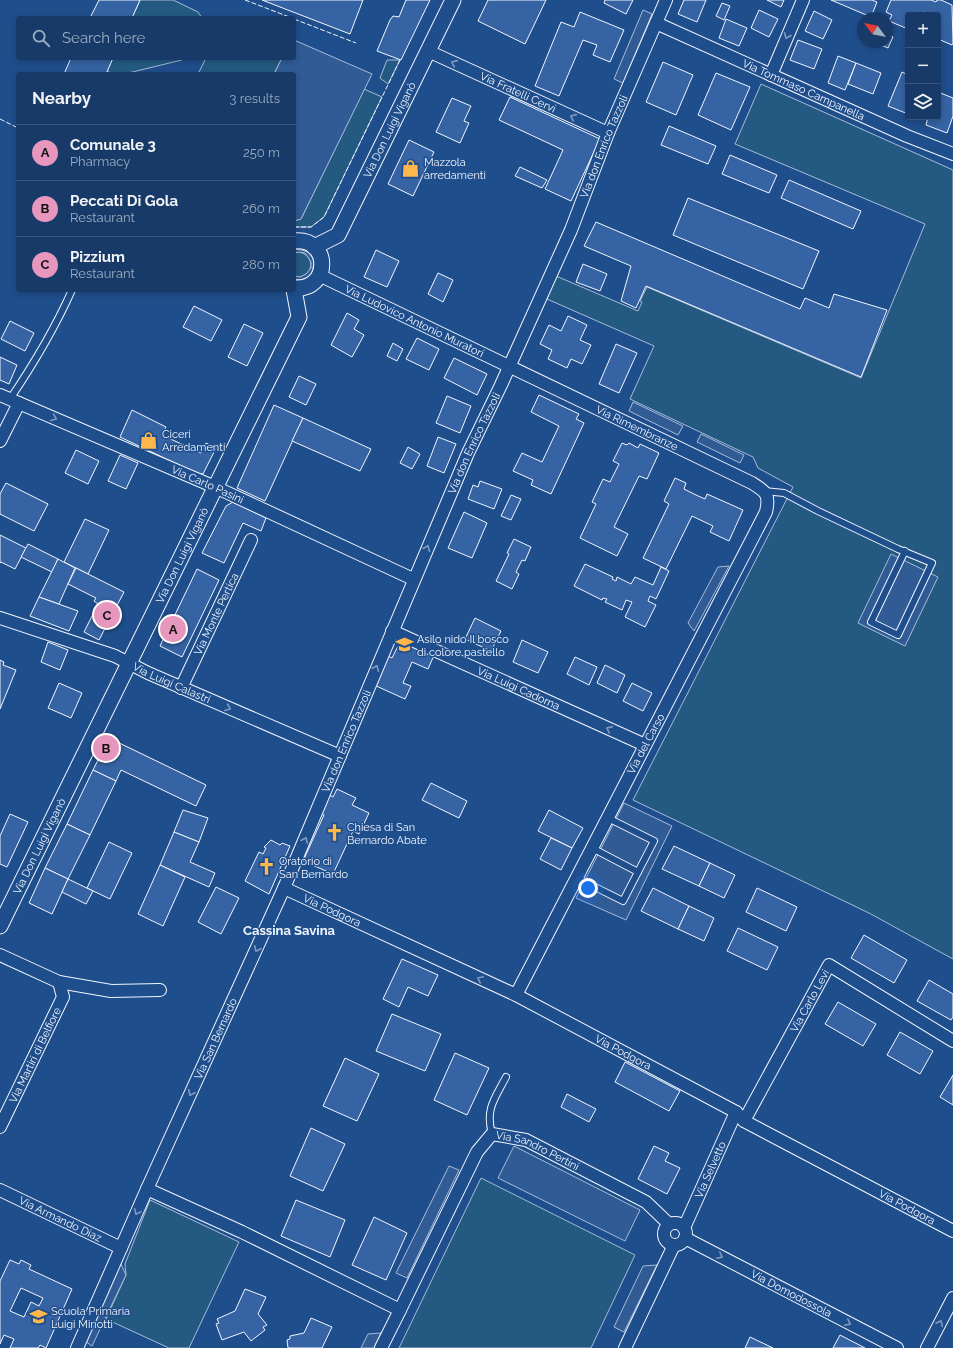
<!DOCTYPE html>
<meta charset="utf-8">
<style>
body{margin:0;font-family:Raleway,sans-serif;background:#20416f;color:#f1f3f6}
.controls{position:absolute;right:12px;top:12px;display:grid;overflow:hidden;border-radius:4px;box-shadow:0 2px 6px #0003}
.controls button{width:36px;height:36px;display:grid;place-items:center;padding:0;border:0;border-bottom:1px solid #36547d;background:#173a69;color:#f1f3f6;font:20px sans-serif}
.compass{position:absolute;left:857px;top:12px;width:36px;height:36px;border-radius:50%;background:#173a69;box-shadow:0 2px 6px #0003;rotate:302deg}
.you{position:absolute;left:588px;top:888px;width:14px;height:14px;margin:-10px;border:3px solid #fff;border-radius:50%;background:#1a73e8;box-shadow:0 0 0 6px #1a73e833}
.badge{display:grid;place-items:center;width:26px;height:26px;border-radius:50%;background:#e797bd;color:#111;font-size:13px;font-weight:700}
.pin{position:absolute;translate:-50% -50%;border:2px solid #fff;box-shadow:0 1px 4px #0006}
.list{margin:0;padding:0;list-style:none}
h2{display:flex;justify-content:space-between;align-items:center;height:52px;margin:0;padding:0 16px;font-size:17px}
h2 small{font-size:13px;font-weight:400;color:#9eadc0}
.list li{display:grid;grid-template-columns:26px 1fr auto;gap:12px;align-items:center;box-sizing:border-box;height:56px;padding:0 16px;border-top:1px solid #36547d}
.list b{display:block;font-size:15px;white-space:nowrap}
.list p{margin:0;font-size:13px;white-space:nowrap;color:#9eadc0}
.list em{font-size:13px;font-style:normal;color:#9eadc0}
.icon{flex:none;width:22px;height:22px;fill:none;stroke:currentColor;stroke-width:2;stroke-linecap:round;stroke-linejoin:round}
.map{position:relative;flex:none;width:953px;height:1348px;overflow:hidden}
.search{position:absolute;background:#173a69;box-shadow:0 2px 6px #0003;left:16px;top:16px;width:280px;height:44px;display:flex;align-items:center;gap:10px;box-sizing:border-box;padding:0 14px;border-radius:4px;color:#9eadc0;font-size:15px}
.panel{position:absolute;background:#173a69;box-shadow:0 2px 6px #0003;left:16px;top:72px;width:280px;height:220px;border-radius:4px}
.map>svg:first-child{display:block}
.green{fill:#245a82;stroke:#a8bbd7}
.parking{fill:#305b95;stroke:#a8bbd7}
.building{fill:#3563a3;stroke:#f2f6ff;fill-rule:evenodd}
.lines{fill:none;stroke-linecap:round;stroke-linejoin:round}
.service-casing{stroke:#f2f6ff;stroke-width:8}
.minor-casing{stroke:#f2f6ff;stroke-width:14}
.tertiary-casing{stroke:#f2f6ff;stroke-width:17}
.service{stroke:#1f4e8c;stroke-width:6}
.minor{stroke:#1f4e8c;stroke-width:12}
.tertiary{stroke:#1f4e8c;stroke-width:15}
.fence{stroke:#f2f6ff;stroke-width:1;stroke-dasharray:5 2;stroke-linecap:butt}
.oneway{stroke:#7e9ac0}
.labels{text-anchor:middle;dominant-baseline:central;stroke-width:3;stroke-linejoin:round;paint-order:stroke}
.street-label{font-size:11px;fill:#f2f6ff;stroke:#1f4e8c}
.poi-label{font-size:11px;fill:#f2f6ff;stroke:#1f4e8c;text-anchor:start}
.quarter-label{font-size:13px;font-weight:bold;fill:#f2f6ff;stroke:#1f4e8c}
</style>
<div class="map">
<svg width="953" height="1348" viewBox="0 0 953 1348">
<rect width="100%" height="100%" fill="#1f4e8c"/>
<!-- green -->
<g class="green">
<polygon points="140,0 173,0 198,12 202,18 132,18"/>
<polygon points="113,58 183,58 182,60 124,74 113,74 107,71"/>
<polygon points="206,58 282,58 274,74 198,74"/>
<polygon points="387,60 400,60 388,84 380,78"/>
<polygon points="761,84 953,170 953,959 869,913 633,800 793,487 758,468 753,457 630,399 654,346 547,299 556,276 638,311 642,302 640,301 647,287 861,378 925,224 735,144"/>
<polygon points="364,89 382,97 324,217 311,227 294,227 294,221 301,219"/>
<path d="M299,252C318,256 312,281 294,276V253Z"/>
<polygon points="481,1178 635,1255 591,1348 399,1348"/>
<polygon points="150,1200 239,1242 189,1348 169,1348 106,1319 126,1275 125,1264"/>
</g>
<!-- parking -->
<g class="parking">
<polygon points="643,10 652,14 623,83 614,79"/>
<polygon points="294,40 372,74 301,219 294,221 294,74 274,74 282,58 294,58"/>
<polygon points="296,249 302,250 308,252 312,257 314,262 312,273 308,277 301,280 294,279 294,276 300,277 306,274 311,268 311,262 308,257 305,253 299,252 294,253 294,250"/>
<polygon points="633,402 683,426 678,435 629,411"/>
<polygon points="701,434 744,455 740,463 697,442"/>
<polygon points="891,554 938,577 905,646 858,623"/>
<polygon points="729,566 694,631 688,623 718,567"/>
<polygon points="624,803 672,826 626,920 576,898"/>
<polygon points="514,1146 640,1210 625,1241 498,1178"/>
<polygon points="449,1166 459,1170 407,1278 396,1273"/>
<polygon points="120,1262 126,1275 92,1346 85,1341"/>
<polygon points="657,1265 624,1332 614,1327 643,1266"/>
<polygon points="381,1333 374,1348 361,1348 368,1334"/>
</g>
<!-- building -->
<g class="building">
<polygon points="99,0 140,0 132,18 90,18"/>
<polygon points="262,0 363,0 350,34"/>
<polygon points="406,0 430,0 401,60 377,51 390,20 393,16 399,17"/>
<polygon points="488,0 546,0 525,44 478,21"/>
<polygon points="605,0 633,0 626,14 604,3"/>
<polygon points="684,0 706,0 697,22 678,14"/>
<polygon points="767,0 784,0 781,7"/>
<polygon points="831,0 872,0 877,2 871,17"/>
<polygon points="891,0 931,0 936,2 937,0 941,0 952,5 953,43 952,45 938,39 938,26 940,22 938,21 938,15 929,15 923,12 922,15 908,15 908,29 889,21 892,15 886,12"/>
<polygon points="722,3 730,6 724,20 716,16"/>
<polygon points="759,10 778,19 769,37 751,28"/>
<polygon points="814,11 832,20 823,39 805,31"/>
<polygon points="580,12 624,30 610,62 593,55 597,45 583,40 559,96 535,86 561,22 574,27"/>
<polygon points="726,19 747,28 739,46 719,38"/>
<polygon points="887,34 893,37 888,48 874,42 887,42"/>
<polygon points="798,40 822,49 814,69 790,60"/>
<polygon points="838,56 856,63 845,90 828,83"/>
<polygon points="71,58 113,58 106,74 64,74"/>
<polygon points="663,62 693,75 676,115 646,102"/>
<polygon points="856,63 881,73 873,94 848,84"/>
<polygon points="902,72 908,75 908,114 888,106"/>
<polygon points="716,73 750,87 731,130 698,115"/>
<polygon points="938,92 953,98 953,116 947,133 926,125 928,117 938,117"/>
<polygon points="510,97 600,139 571,201 545,189 563,150 499,120"/>
<polygon points="452,98 471,106 464,121 469,123 460,143 436,132"/>
<polygon points="669,126 716,146 708,164 661,145"/>
<polygon points="409,140 434,152 413,196 388,184"/>
<polygon points="730,155 777,175 769,193 722,174"/>
<polygon points="520,167 547,180 542,188 515,176"/>
<polygon points="789,180 861,211 853,229 781,198"/>
<polygon points="688,198 819,251 803,289 673,235"/>
<polygon points="596,222 800,309 805,298 829,308 834,294 887,310 861,377 646,286 636,308 621,301 631,266 584,246"/>
<polygon points="376,250 399,261 387,287 364,277"/>
<polygon points="583,264 607,274 600,291 576,282"/>
<polygon points="438,273 453,280 443,302 428,294"/>
<polygon points="194,306 222,320 211,341 183,327"/>
<polygon points="347,313 359,320 354,329 364,335 352,357 331,345"/>
<polygon points="568,316 587,325 580,340 591,345 582,364 571,359 567,368 548,359 552,350 540,344 549,325 561,331"/>
<polygon points="10,321 34,333 25,351 1,339"/>
<polygon points="244,324 263,333 247,366 228,357"/>
<polygon points="417,338 439,349 429,370 406,359"/>
<polygon points="393,343 403,349 397,361 387,356"/>
<polygon points="616,344 637,353 619,393 599,384"/>
<polygon points="0,357 17,365 9,384 0,380"/>
<polygon points="454,358 487,374 477,395 444,378"/>
<polygon points="299,376 316,384 306,405 289,397"/>
<polygon points="539,395 579,414 576,419 584,423 551,494 531,485 533,480 513,471 522,453 542,462 559,426 531,412"/>
<polygon points="447,396 471,406 460,433 436,423"/>
<polygon points="274,405 303,418 265,501 237,488"/>
<polygon points="132,410 166,427 162,435 201,453 206,443 216,448 203,474 198,474 120,437"/>
<polygon points="303,418 371,449 360,471 292,441"/>
<polygon points="438,437 456,444 444,473 427,466"/>
<polygon points="622,443 627,445 629,443 638,448 640,444 659,453 647,479 639,476 614,527 628,534 617,556 580,538 596,504 592,502 603,479 610,482 619,464 613,461"/>
<polygon points="408,447 420,454 412,469 400,463"/>
<polygon points="76,450 99,461 88,484 65,473"/>
<polygon points="120,455 138,463 126,489 108,481"/>
<polygon points="675,478 686,483 684,489 696,495 705,499 707,494 743,510 729,541 710,532 713,526 692,516 666,569 643,558 669,504 664,501"/>
<polygon points="480,481 502,489 494,509 468,499 473,485 478,487"/>
<polygon points="6,483 48,504 34,531 0,514 0,494"/>
<polygon points="511,495 521,499 511,520 501,516"/>
<polygon points="233,502 266,518 261,531 243,523 224,563 202,553 226,506"/>
<polygon points="464,512 487,523 472,558 448,548"/>
<polygon points="85,519 109,530 88,574 64,562"/>
<polygon points="0,535 26,548 15,569 1,562 0,563"/>
<polygon points="514,539 531,547 525,561 522,560 516,572 519,574 512,589 496,581 509,554 507,553"/>
<polygon points="28,544 58,559 52,572 21,557"/>
<polygon points="58,559 75,568 59,604 39,597"/>
<polygon points="585,564 613,577 612,579 616,581 617,577 631,584 635,577 653,585 661,567 669,571 656,599 650,596 648,601 656,605 645,627 625,617 632,602 626,600 622,610 605,602 607,599 603,598 602,600 574,586"/>
<polygon points="76,568 124,592 99,640 84,632 98,604 94,601 96,598 68,584"/>
<polygon points="197,569 219,580 182,657 160,646"/>
<polygon points="39,597 78,611 69,631 30,616"/>
<polygon points="475,618 501,631 491,651 465,639"/>
<polygon points="407,640 435,653 428,669 412,662 403,683 411,686 405,699 374,685 388,656 392,658 399,644"/>
<polygon points="522,640 548,652 538,673 513,662"/>
<polygon points="48,642 68,650 60,670 41,662"/>
<polygon points="575,657 597,667 589,685 567,674"/>
<polygon points="0,660 4,662 3,665 16,670 0,709"/>
<polygon points="605,665 625,675 617,693 597,683"/>
<polygon points="59,683 82,693 71,718 48,708"/>
<polygon points="632,683 652,693 643,711 623,701"/>
<polygon points="109,738 206,785 196,806 121,770 116,781 93,770"/>
<polygon points="93,770 116,781 90,835 67,824"/>
<polygon points="431,783 467,801 459,818 422,800"/>
<polygon points="337,789 356,798 352,805 369,813 359,834 353,831 333,874 303,861 324,815 319,812 328,794 333,797"/>
<polygon points="183,810 208,818 199,842 174,832"/>
<polygon points="549,810 583,828 572,848 538,831"/>
<polygon points="10,814 28,822 7,867 0,864 0,836"/>
<polygon points="67,824 90,835 68,879 45,868"/>
<polygon points="174,832 199,842 190,862 215,873 209,887 160,865"/>
<polygon points="551,838 572,848 561,870 540,859"/>
<polygon points="271,840 280,845 282,843 290,846 269,894 245,881 259,852 263,854 266,848 264,847"/>
<polygon points="109,842 132,853 110,899 87,888"/>
<polygon points="674,846 710,863 699,886 662,869"/>
<polygon points="710,863 735,875 724,898 699,886"/>
<polygon points="160,865 185,877 163,926 138,914"/>
<polygon points="45,868 68,879 52,914 29,903"/>
<polygon points="68,879 93,891 86,904 62,892"/>
<polygon points="216,887 239,898 221,934 198,922"/>
<polygon points="653,888 689,906 678,929 641,911"/>
<polygon points="757,888 797,907 786,931 746,912"/>
<polygon points="689,906 714,918 704,941 678,929"/>
<polygon points="738,928 778,947 767,970 727,951"/>
<polygon points="864,935 907,960 894,983 851,958"/>
<polygon points="402,959 438,975 428,996 408,987 399,1007 383,999"/>
<polygon points="929,980 953,994 953,1017 951,1020 917,1001"/>
<polygon points="838,1002 876,1024 863,1046 825,1024"/>
<polygon points="392,1014 441,1034 425,1071 376,1051"/>
<polygon points="900,1032 933,1051 920,1074 887,1055"/>
<polygon points="455,1053 489,1068 467,1115 434,1100"/>
<polygon points="345,1058 379,1074 357,1121 323,1106"/>
<polygon points="625,1062 680,1091 669,1111 615,1082"/>
<polygon points="953,1075 953,1105 940,1097"/>
<polygon points="567,1094 596,1109 589,1122 561,1107"/>
<polygon points="311,1128 345,1144 323,1191 290,1176"/>
<polygon points="654,1146 669,1153 665,1161 680,1168 667,1194 638,1179"/>
<polygon points="296,1200 345,1220 330,1257 281,1236"/>
<polygon points="374,1217 407,1233 386,1280 352,1265"/>
<path d="M10,1260L19,1264L21,1260L31,1265L29,1269L72,1289L46,1348L40,1345L38,1348H10L14,1339L4,1335L0,1344V1281ZM21,1288L43,1298L39,1306L31,1302L24,1317L10,1311Z"/>
<polygon points="245,1289 266,1297 258,1314 267,1325 263,1327 265,1330 251,1341 244,1332 222,1340 216,1324 219,1323 217,1319 235,1311"/>
<polygon points="311,1318 332,1327 322,1348 288,1348 287,1340 290,1339 290,1336 304,1333"/>
<polygon points="840,1335 865,1348 833,1348"/>
<polygon points="750,1337 773,1348 745,1348"/>
</g>
<g class="lines">
<defs>
<g id="service">
<path d="M10,399C33,365 55,328 72,290"/>
<polyline points="764,491 784,493 818,511 898,549 932,563 898,635 871,622 905,551"/>
<polyline points="592,848 638,872"/>
<polyline points="577,878 623,901 654,841 608,818"/>
<path d="M492,1134C485,1109 495,1098 506,1077"/>
</g>
<g id="minor">
<path id="s1" d="M656,23L907,136L953,154"/>
<path id="s2" d="M428,51L608,133"/>
<polyline points="771,75 803,0"/>
<path id="s3" d="M319,275L752,483C766,492 770,494 766,512L516,995"/>
<path id="s4" d="M0,395L215,487L413,579"/>
<polyline points="0,441 19,403"/>
<path id="s5" d="M0,618L115,656L148,673L340,756"/>
<path id="s6" d="M392,631L645,745"/>
<path id="s7" d="M181,688L251,540"/>
<path id="s8" d="M284,888L516,995L736,1112L744,1121L953,1231"/>
<polyline points="0,955 59,982 111,991 160,990"/>
<path id="s9" d="M744,1121L829,965L953,1041"/>
<path id="s10" d="M0,1127L63,997L59,982"/>
<polyline points="147,1189 242,1232 400,1310 381,1348"/>
<path id="s11" d="M0,1190L121,1248"/>
<circle cx="675" cy="1234" r="11"/>
<path id="s12" d="M684,1228L736,1112"/>
<path id="s13" d="M685,1238L897,1348"/>
<path id="s14" d="M400,1310L477,1152L492,1134L526,1140L646,1202L669,1224"/>
<path id="s15" d="M77,1348L147,1189L284,888L468,453L501,385L571,230L608,133L666,0"/>
<polyline points="625,1348 674,1245"/>
<polyline points="927,1348 953,1298"/>
</g>
<g id="tertiary">
<path d="M294,241C331,237 331,291 294,288"/>
<path id="s16" d="M314,247L338,235L453,0"/>
<path id="s17" d="M0,926L299,317L294,290"/>
</g>
</defs>
<!-- service casing -->
<use href="#service" class="service-casing"/>
<!-- minor casing -->
<use href="#minor" class="minor-casing"/>
<!-- tertiary casing -->
<use href="#tertiary" class="tertiary-casing"/>
<!-- service -->
<use href="#service" class="service"/>
<!-- minor -->
<use href="#minor" class="minor"/>
<!-- tertiary -->
<use href="#tertiary" class="tertiary"/>
<!-- fence -->
<g class="fence">
<polyline points="245,0 292,18"/>
<polyline points="294,19 356,43"/>
<polyline points="0,119 18,128"/>
<polyline points="294,227 311,227 324,217 400,60"/>
</g>
</g>
<!-- one-way arrows -->
<defs><path id="oneway-chevron" d="M-2-3.5L2.5 0L-2 3.5" fill="none" stroke-width="1.6" stroke-linecap="round" stroke-linejoin="round"/></defs>
<g class="oneway">
<use href="#oneway-chevron" transform="translate(787 36) rotate(113)"/>
<use href="#oneway-chevron" transform="translate(454 63) rotate(-156)"/>
<use href="#oneway-chevron" transform="translate(573 117) rotate(-156)"/>
<use href="#oneway-chevron" transform="translate(54 418) rotate(23)"/>
<use href="#oneway-chevron" transform="translate(427 548) rotate(-67)"/>
<use href="#oneway-chevron" transform="translate(376 668) rotate(-67)"/>
<use href="#oneway-chevron" transform="translate(228 708) rotate(23)"/>
<use href="#oneway-chevron" transform="translate(609 729) rotate(-156)"/>
<use href="#oneway-chevron" transform="translate(305 840) rotate(-67)"/>
<use href="#oneway-chevron" transform="translate(257 949) rotate(115)"/>
<use href="#oneway-chevron" transform="translate(480 979) rotate(-155)"/>
<use href="#oneway-chevron" transform="translate(191 1093) rotate(115)"/>
<use href="#oneway-chevron" transform="translate(137 1212) rotate(114)"/>
<use href="#oneway-chevron" transform="translate(720 1256) rotate(27)"/>
<use href="#oneway-chevron" transform="translate(848 1323) rotate(27)"/>
<use href="#oneway-chevron" transform="translate(940 1323) rotate(-63)"/>
</g>
<!-- icons -->
<defs>
<symbol id="shop-bare" viewBox="-9 -9 18 18"><path d="M-5-2.5h2.3a2.7 3.5 0 0 1 5.4 0H5L5.5 6h-11ZM-1.5-2.5h3a1.5 2.3 0 0 0-3 0Z" fill="#ffb74d" stroke="#1f4e8c" stroke-width="2.5" paint-order="stroke"/></symbol>
<symbol id="school-bare" viewBox="-9 -9 18 18"><path d="M0-5L7-2L0 1L-7-2ZM-4 1L0 2.5L4 1V4Q0 6-4 4Z" fill="#ffb74d" stroke="#1f4e8c" stroke-width="2.5" paint-order="stroke"/></symbol>
<symbol id="church-bare" viewBox="-9 -9 18 18"><path d="M-1.2-6h2.4v3.5h3.3v2.4h-3.3V6h-2.4V-.1h-3.3v-2.4h3.3Z" fill="#ffb74d" stroke="#1f4e8c" stroke-width="2.5" paint-order="stroke"/></symbol>
</defs>
<g fill-rule="evenodd">
<use href="#shop-bare" x="398" y="156" width="25" height="25"/>
<use href="#shop-bare" x="136" y="428" width="25" height="25"/>
<use href="#school-bare" x="392" y="632" width="25" height="25"/>
<use href="#church-bare" x="322" y="820" width="25" height="25"/>
<use href="#church-bare" x="254" y="854" width="25" height="25"/>
<use href="#school-bare" x="26" y="1304" width="25" height="25"/>
</g>
<g class="labels">
<!-- street labels -->
<g class="street-label">
<text stroke="none"><textPath href="#s1" startOffset="162">Via Tommaso Campanella</textPath></text>
<text stroke="none"><textPath href="#s2" startOffset="99">Via Fratelli Cervi</textPath></text>
<text stroke="none"><textPath href="#s16" startOffset="144">Via Don Luigi Viganò</textPath></text>
<text stroke="none"><textPath href="#s15" startOffset="1312">Via don Enrico Tazzoli</textPath></text>
<text stroke="none"><textPath href="#s3" startOffset="106">Via Ludovico Antonio Muratori</textPath></text>
<text stroke="none"><textPath href="#s3" startOffset="353">Via Rimembranze</textPath></text>
<text stroke="none"><textPath href="#s15" startOffset="988">Via don Enrico Tazzoli</textPath></text>
<text stroke="none"><textPath href="#s4" startOffset="226">Via Carlo Pasini</textPath></text>
<text stroke="none"><textPath href="#s17" startOffset="413">Via Don Luigi Viganò</textPath></text>
<text stroke="none"><textPath href="#s7" startOffset="82">Via Monte Pertica</textPath></text>
<text stroke="none"><textPath href="#s5" startOffset="184">Via Luigi Calastri</textPath></text>
<text stroke="none"><textPath href="#s6" startOffset="139">Via Luigi Cadorna</textPath></text>
<text stroke="none"><textPath href="#s15" startOffset="664">Via don Enrico Tazzoli</textPath></text>
<text transform="translate(646 744) rotate(-62)">Via del Carso</text>
<text stroke="none"><textPath href="#s17" startOffset="89">Via Don Luigi Viganò</textPath></text>
<text stroke="none"><textPath href="#s8" startOffset="53">Via Podgora</textPath></text>
<text stroke="none"><textPath href="#s9" startOffset="137">Via Carlo Levi</textPath></text>
<text stroke="none"><textPath href="#s15" startOffset="339">Via San Bernardo</textPath></text>
<text stroke="none"><textPath href="#s8" startOffset="377">Via Podgora</textPath></text>
<text stroke="none"><textPath href="#s10" startOffset="80">Via Martiri di Belfiore</textPath></text>
<text stroke="none"><textPath href="#s14" startOffset="248">Via Sandro Pertini</textPath></text>
<text stroke="none"><textPath href="#s12" startOffset="64">Via Selvetto</textPath></text>
<text stroke="none"><textPath href="#s8" startOffset="701">Via Podgora</textPath></text>
<text stroke="none"><textPath href="#s11" startOffset="67">Via Armando Diaz</textPath></text>
<text stroke="none"><textPath href="#s13" startOffset="120">Via Domodossola</textPath></text>
</g>
<!-- poi labels -->
<g class="poi-label">
<text x="424" y="162">Mazzola<tspan x="424" dy="13">arredamenti</tspan></text>
<text x="162" y="434">Ciceri<tspan x="162" dy="13">Arredamenti</tspan></text>
<text x="417" y="639">Asilo nido Il bosco<tspan x="417" dy="13">di colore pastello</tspan></text>
<text x="347" y="827">Chiesa di San<tspan x="347" dy="13">Bernardo Abate</tspan></text>
<text x="279" y="861">Oratorio di<tspan x="279" dy="13">San Bernardo</tspan></text>
<text x="51" y="1311">Scuola Primaria<tspan x="51" dy="13">Luigi Minotti</tspan></text>
</g>
<!-- quarter labels -->
<g class="quarter-label">
<text x="289" y="930">Cassina Savina</text>
</g>
</g>
</svg>
<div class="controls">
<button>+</button>
<button>−</button>
<button><svg class="icon" aria-label="layers" viewBox="0 0 24 24"><path d="M12 4l9 5-9 5-9-5zM3 14l9 5 9-5"/></svg></button>
</div>
<svg class="compass" viewBox="-18 -18 36 36"><path d="M0-13l5 13h-10z" fill="#e53935"/><path d="M0 13l5-13h-10z" fill="#9eadc0"/></svg>
<div class="you"></div>
<div class="pin badge" style="left:173px;top:629px">A</div>
<div class="pin badge" style="left:106px;top:748px">B</div>
<div class="pin badge" style="left:107px;top:615px">C</div>
<div class="search"><svg class="icon" aria-label="search" viewBox="0 0 24 24"><circle cx="10" cy="10" r="6"/><path d="M15 15l6 6"/></svg>Search here</div>
<section class="panel">
<h2>Nearby<small>3 results</small></h2>
<ul class="list">
<li><span class="badge">A</span><div><b>Comunale 3</b><p>Pharmacy</p></div><em>250 m</em></li>
<li><span class="badge">B</span><div><b>Peccati Di Gola</b><p>Restaurant</p></div><em>260 m</em></li>
<li><span class="badge">C</span><div><b>Pizzium</b><p>Restaurant</p></div><em>280 m</em></li>
</ul>
</section>
</div>
